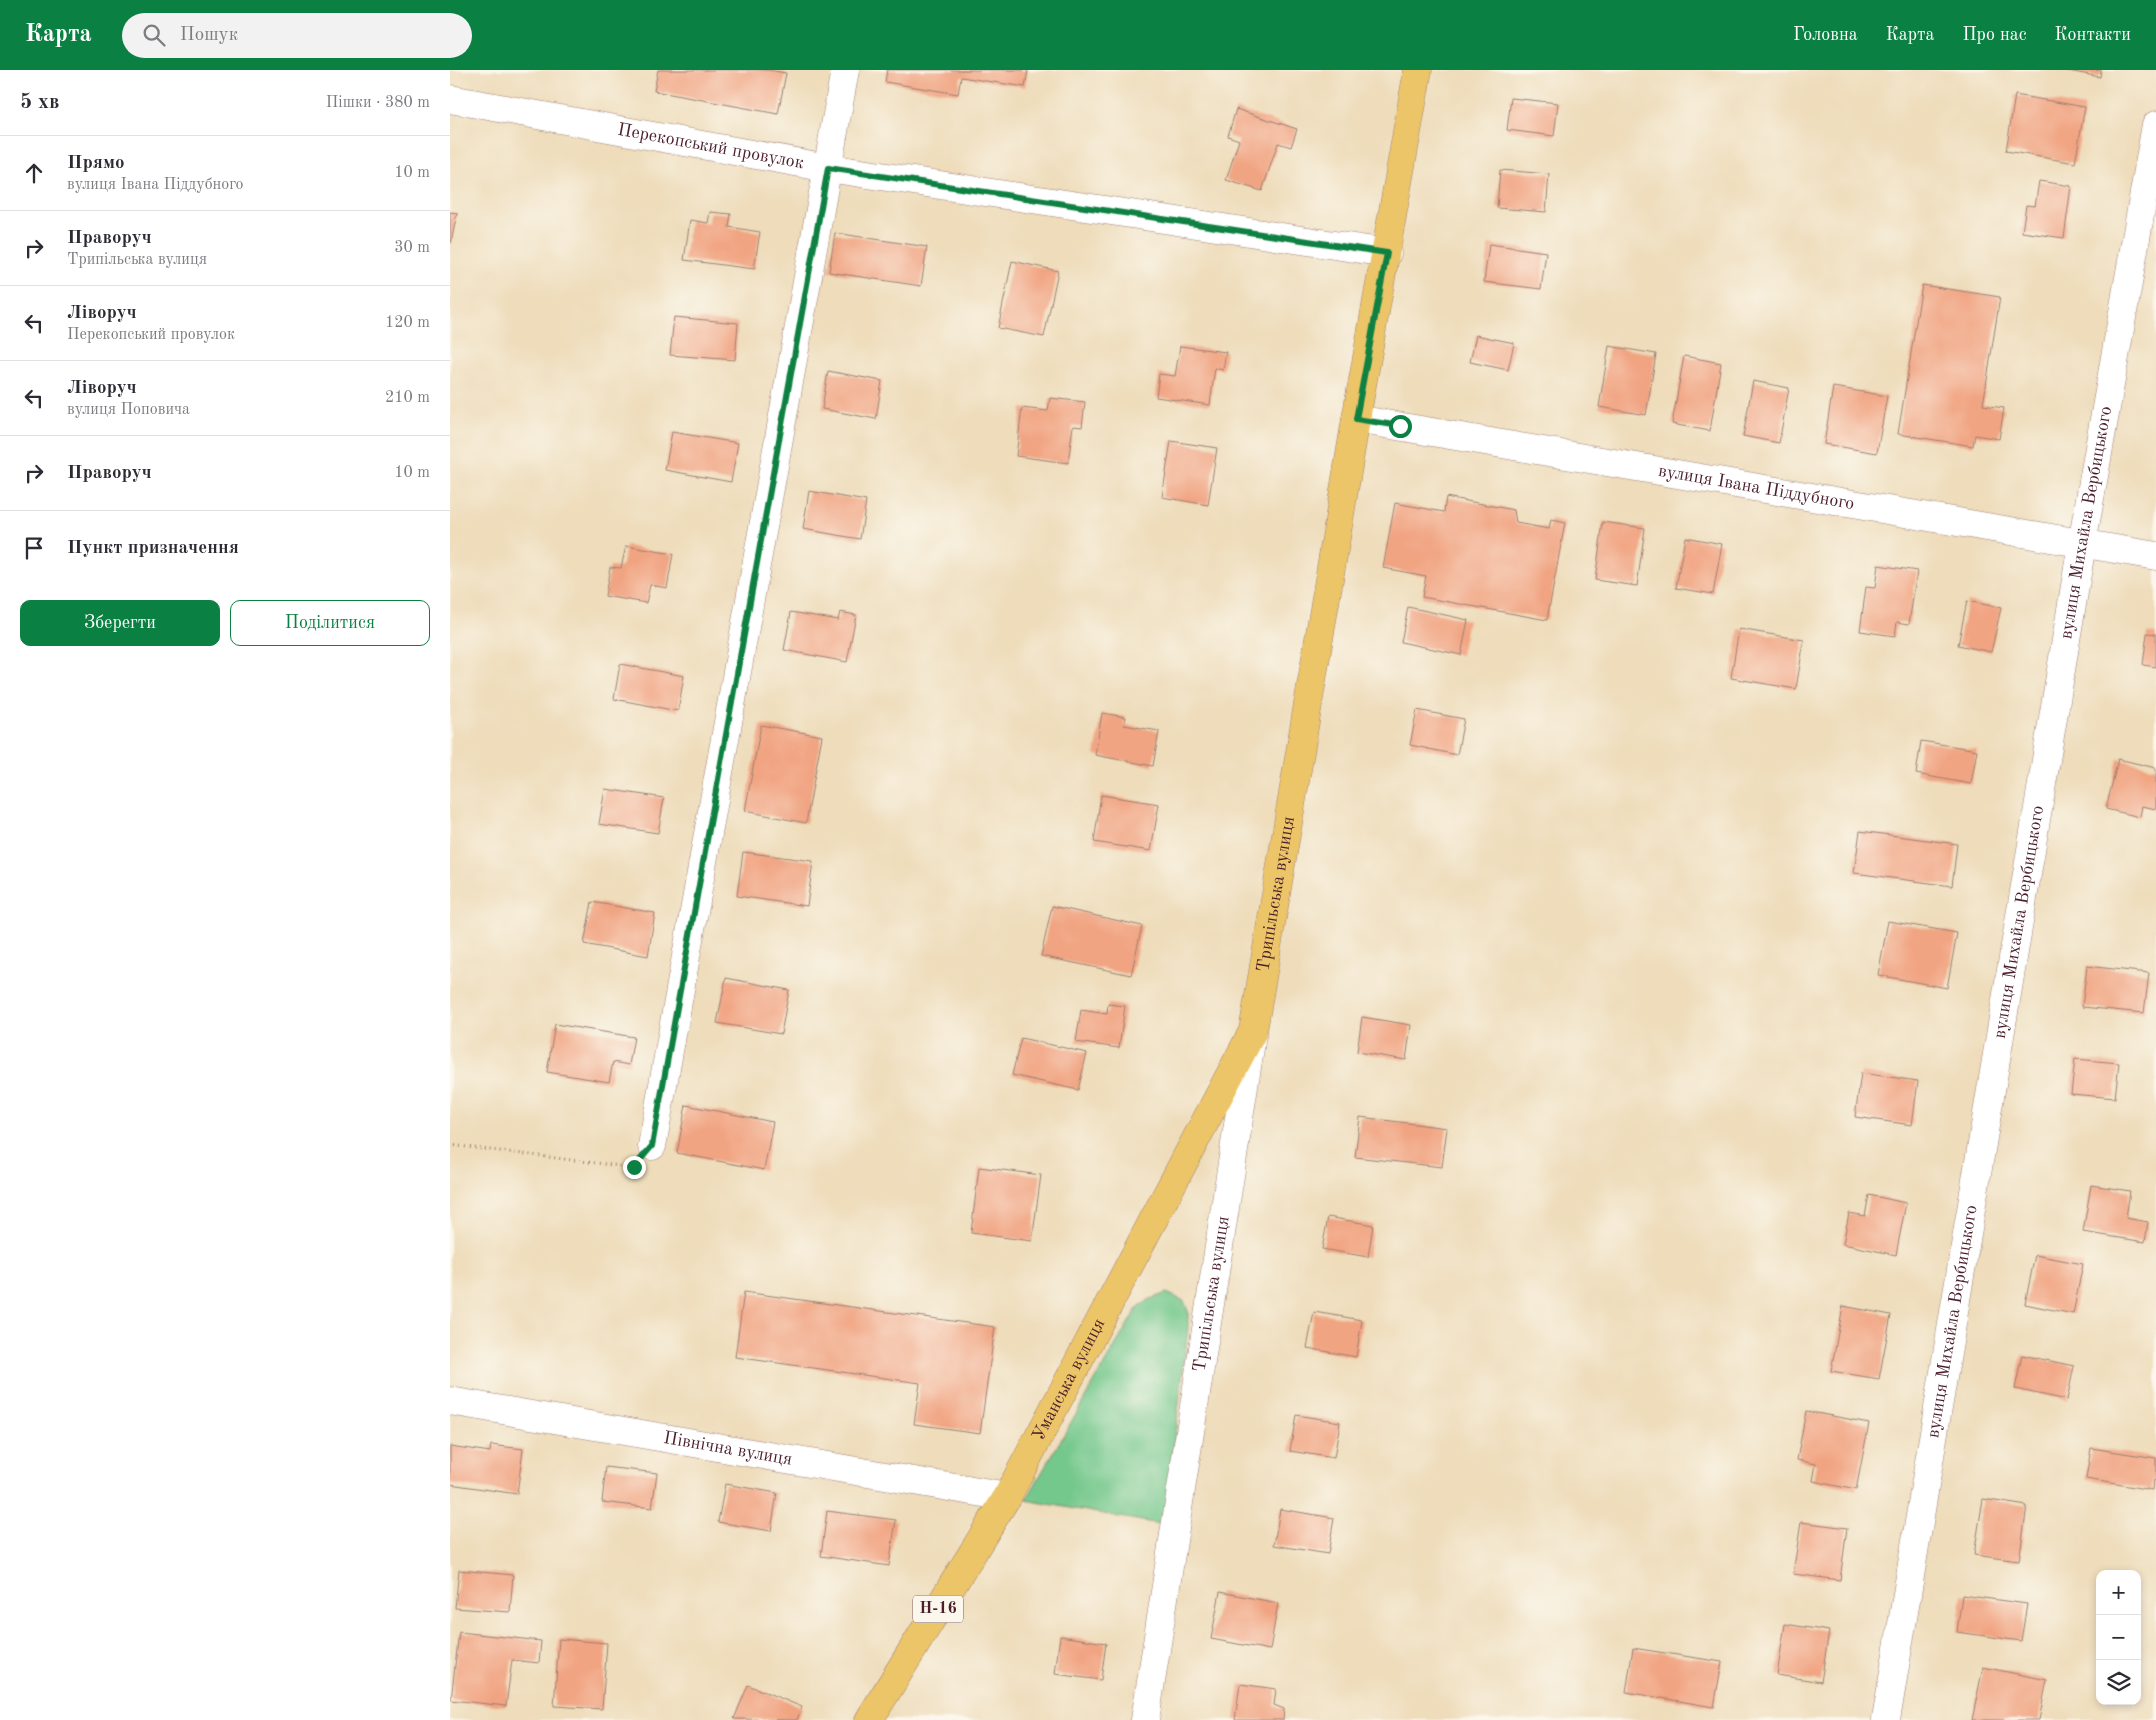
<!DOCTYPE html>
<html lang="uk">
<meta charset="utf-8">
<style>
body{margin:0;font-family:"Old Standard TT",serif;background:#f2f2f3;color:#2b2b33}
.controls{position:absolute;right:15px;bottom:15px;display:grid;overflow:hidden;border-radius:10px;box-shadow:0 2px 8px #0003}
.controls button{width:45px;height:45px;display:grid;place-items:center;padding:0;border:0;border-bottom:1px solid #e1e1e2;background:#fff;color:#2b2b33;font:25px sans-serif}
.stop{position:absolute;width:15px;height:15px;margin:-11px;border:4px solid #0b8043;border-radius:50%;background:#fff}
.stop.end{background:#0b8043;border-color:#fff;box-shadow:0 1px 5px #0008}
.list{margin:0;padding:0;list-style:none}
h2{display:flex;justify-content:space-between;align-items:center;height:65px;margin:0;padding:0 20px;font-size:21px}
h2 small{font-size:16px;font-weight:400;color:#7c7c81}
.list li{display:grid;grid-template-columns:32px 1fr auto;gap:15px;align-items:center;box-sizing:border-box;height:75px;padding:0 20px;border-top:1px solid #e1e1e2}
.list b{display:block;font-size:19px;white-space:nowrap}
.list p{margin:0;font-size:16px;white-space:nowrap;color:#7c7c81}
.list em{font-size:16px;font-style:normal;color:#7c7c81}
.actions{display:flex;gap:10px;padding:15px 20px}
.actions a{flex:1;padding:11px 0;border:1px solid #0b8043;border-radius:10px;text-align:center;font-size:18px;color:#0b8043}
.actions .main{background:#0b8043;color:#fff}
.icon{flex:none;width:28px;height:28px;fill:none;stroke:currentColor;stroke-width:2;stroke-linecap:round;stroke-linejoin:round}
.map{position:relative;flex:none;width:1706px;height:1650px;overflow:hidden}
header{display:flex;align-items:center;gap:30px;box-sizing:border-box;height:70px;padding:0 25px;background:#0b8043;color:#fff}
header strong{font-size:24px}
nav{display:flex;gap:28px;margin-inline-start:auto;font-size:18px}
.search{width:350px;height:45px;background:#f2f2f3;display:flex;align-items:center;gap:12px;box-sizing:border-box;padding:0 18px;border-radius:28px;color:#7c7c81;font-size:19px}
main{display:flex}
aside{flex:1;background:#fff}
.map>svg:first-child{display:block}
.green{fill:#74c88c;stroke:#5f745c}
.building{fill:#f1a482}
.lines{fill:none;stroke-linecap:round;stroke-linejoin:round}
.minor-casing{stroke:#9c7e72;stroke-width:29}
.major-casing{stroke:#9c7e72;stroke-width:29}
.path{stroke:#9c7e72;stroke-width:3;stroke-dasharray:1 4;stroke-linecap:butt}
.minor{stroke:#fff;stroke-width:28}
.major{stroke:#edc569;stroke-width:28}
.route{stroke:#0b8043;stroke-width:6}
.labels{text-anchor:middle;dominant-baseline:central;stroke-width:4.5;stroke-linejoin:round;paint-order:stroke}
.shield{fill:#fbf7ec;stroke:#7f6065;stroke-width:1}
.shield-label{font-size:16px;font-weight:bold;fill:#4a1f2b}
.street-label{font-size:18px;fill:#4a1f2b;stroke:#fbf7ec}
</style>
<header>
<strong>Карта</strong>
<div class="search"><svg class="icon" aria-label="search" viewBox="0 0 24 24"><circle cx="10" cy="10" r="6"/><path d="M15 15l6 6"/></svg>Пошук</div>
<nav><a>Головна</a><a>Карта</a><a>Про нас</a><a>Контакти</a></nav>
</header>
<main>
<aside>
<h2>5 хв<small>Пішки · 380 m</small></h2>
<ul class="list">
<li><svg class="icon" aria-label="ahead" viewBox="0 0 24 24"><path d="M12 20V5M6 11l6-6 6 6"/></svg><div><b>Прямо</b><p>вулиця Івана Піддубного</p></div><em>10 m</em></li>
<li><svg class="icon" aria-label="right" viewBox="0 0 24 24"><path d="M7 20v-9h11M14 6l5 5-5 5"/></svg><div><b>Праворуч</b><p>Трипільська вулиця</p></div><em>30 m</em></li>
<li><svg class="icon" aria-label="left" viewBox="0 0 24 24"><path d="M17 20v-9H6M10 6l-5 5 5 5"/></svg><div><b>Ліворуч</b><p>Перекопський провулок</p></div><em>120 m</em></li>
<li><svg class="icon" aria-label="left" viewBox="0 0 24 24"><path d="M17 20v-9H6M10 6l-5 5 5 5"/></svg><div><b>Ліворуч</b><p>вулиця Поповича</p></div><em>210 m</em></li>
<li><svg class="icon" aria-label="right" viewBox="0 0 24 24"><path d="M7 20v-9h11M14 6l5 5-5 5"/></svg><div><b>Праворуч</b></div><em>10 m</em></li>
<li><svg class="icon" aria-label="arrive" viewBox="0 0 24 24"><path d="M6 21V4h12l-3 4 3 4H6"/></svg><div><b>Пункт призначення</b></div></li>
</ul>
<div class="actions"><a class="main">Зберегти</a><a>Поділитися</a></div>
</aside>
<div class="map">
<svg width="1706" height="1650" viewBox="0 0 1706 1650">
<rect width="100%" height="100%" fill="#fbf7ec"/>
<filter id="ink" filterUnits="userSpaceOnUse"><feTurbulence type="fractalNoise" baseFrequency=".02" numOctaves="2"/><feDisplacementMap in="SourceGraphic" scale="10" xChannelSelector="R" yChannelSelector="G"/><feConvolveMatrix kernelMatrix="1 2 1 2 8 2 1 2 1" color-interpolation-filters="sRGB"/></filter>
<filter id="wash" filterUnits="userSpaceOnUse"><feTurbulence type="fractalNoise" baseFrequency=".0096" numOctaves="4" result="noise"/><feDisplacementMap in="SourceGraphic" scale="20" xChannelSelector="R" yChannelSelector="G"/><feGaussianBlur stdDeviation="1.12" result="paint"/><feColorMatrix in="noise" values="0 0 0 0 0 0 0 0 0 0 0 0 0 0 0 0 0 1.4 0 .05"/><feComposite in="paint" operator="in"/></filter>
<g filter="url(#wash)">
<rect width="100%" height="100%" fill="#eedcba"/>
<!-- green -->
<polygon class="green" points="717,1223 734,1231 738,1241 738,1259 714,1455 576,1430 686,1240 700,1229"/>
<g id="blocks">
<!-- building -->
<g class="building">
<polygon points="208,0 318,0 336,3 328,44 204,21"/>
<polygon points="437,0 578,0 575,17 511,7 508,24 435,12"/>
<polygon points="1613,0 1651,0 1650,7"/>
<polygon points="1565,25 1635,37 1625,93 1556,81"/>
<polygon points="1061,28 1108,33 1104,66 1057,60"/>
<polygon points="786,39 847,59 841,77 828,73 812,121 776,110 789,70 778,66"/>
<polygon points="1050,100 1099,104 1096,142 1047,138"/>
<polygon points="1589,111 1621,116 1614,168 1572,162 1576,135 1585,136"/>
<polygon points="0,142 7,143 1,173 0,173"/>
<polygon points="260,142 281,144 279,157 310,162 304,199 234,190 240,150 258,153"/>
<polygon points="385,163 477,177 471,216 379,202"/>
<polygon points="1039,174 1096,182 1091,219 1034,212"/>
<polygon points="562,191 608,201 594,267 548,258"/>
<polygon points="1472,215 1550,227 1533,335 1554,338 1549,369 1525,365 1523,376 1448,364"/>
<polygon points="224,247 288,253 285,290 220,285"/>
<polygon points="1026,265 1064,273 1058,300 1020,292"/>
<polygon points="730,276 776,282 773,300 765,298 760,335 706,327 709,304 725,306"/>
<polygon points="1159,276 1206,284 1196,345 1149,337"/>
<polygon points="1234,286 1271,293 1260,361 1222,354"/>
<polygon points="378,301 432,311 426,349 372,339"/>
<polygon points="1303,311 1339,318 1329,373 1293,366"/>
<polygon points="1383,317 1437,326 1427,383 1374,374"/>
<polygon points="600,328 635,332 632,357 623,356 618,393 566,386 572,338 598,341"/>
<polygon points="222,362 288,373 281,412 215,400"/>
<polygon points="721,371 767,378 758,435 712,427"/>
<polygon points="359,421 416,431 410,469 353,459"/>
<polygon points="996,427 1064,440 1066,453 1099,459 1101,450 1115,453 1097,550 972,527 976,506 933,498 945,433 994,442"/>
<polygon points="1153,452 1195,458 1187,516 1145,510"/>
<polygon points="1235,467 1272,474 1263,524 1226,518"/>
<polygon points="176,476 223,484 217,518 200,515 196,533 155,526 160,497 171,498"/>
<polygon points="1428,495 1467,501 1459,554 1447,552 1445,566 1410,561 1416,517 1425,518"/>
<polygon points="1517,531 1551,538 1541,582 1508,575"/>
<polygon points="958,537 1018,550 1011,585 951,572"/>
<polygon points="341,542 388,550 390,542 406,545 397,592 334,580"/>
<polygon points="1289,559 1354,570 1346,619 1281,608"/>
<polygon points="1697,563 1706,564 1706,597 1693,595"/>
<polygon points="170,594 234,606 228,641 164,629"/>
<polygon points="967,640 1014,649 1007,685 960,675"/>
<polygon points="652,643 676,647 674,655 709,661 703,696 645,685"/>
<polygon points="311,655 372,666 356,753 295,741"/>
<polygon points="1471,671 1527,680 1521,714 1466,704"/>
<polygon points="1668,689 1706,698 1706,739 1692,736 1690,747 1656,739"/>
<polygon points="155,719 214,728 208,763 149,754"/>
<polygon points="651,725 709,734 701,781 644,772"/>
<polygon points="1410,761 1507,774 1502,816 1404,803"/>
<polygon points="293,782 363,791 357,836 287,826"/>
<polygon points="142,832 205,843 198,886 134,874"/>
<polygon points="602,836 692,856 681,905 591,886"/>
<polygon points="1438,851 1507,863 1497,918 1428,905"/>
<polygon points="1637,896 1699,903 1694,943 1632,937"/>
<polygon points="276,908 339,920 331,964 267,953"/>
<polygon points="658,934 675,936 669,978 626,972 631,940 657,944"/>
<polygon points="912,947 961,955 956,990 907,982"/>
<polygon points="105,954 184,967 179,995 163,992 159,1012 97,1002"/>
<polygon points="571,968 637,983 628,1020 562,1005"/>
<polygon points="1625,989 1669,993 1665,1028 1621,1024"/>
<polygon points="1411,1003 1468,1011 1462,1055 1405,1047"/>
<polygon points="236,1035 323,1052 314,1100 227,1083"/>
<polygon points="910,1047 997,1058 992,1097 905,1087"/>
<polygon points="529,1097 591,1105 582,1171 521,1163"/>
<polygon points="1641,1115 1680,1121 1676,1148 1698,1152 1695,1172 1633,1162"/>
<polygon points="1419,1125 1456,1133 1446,1185 1393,1174 1399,1143 1415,1146"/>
<polygon points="878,1147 923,1155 918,1187 872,1179"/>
<polygon points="1585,1185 1633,1194 1623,1244 1575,1234"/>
<polygon points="294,1222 545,1257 530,1363 464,1354 470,1313 285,1287"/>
<polygon points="1393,1236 1441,1245 1429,1309 1381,1301"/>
<polygon points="864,1242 912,1250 906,1287 857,1278"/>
<polygon points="1572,1285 1624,1296 1617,1330 1565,1319"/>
<polygon points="1356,1341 1419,1353 1406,1420 1363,1411 1366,1394 1347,1390"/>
<polygon points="846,1345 890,1352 884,1388 840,1381"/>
<polygon points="41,1375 73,1379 67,1424 0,1414 0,1376 40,1382"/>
<polygon points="1641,1378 1706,1388 1706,1411 1703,1410 1702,1420 1636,1409"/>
<polygon points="156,1397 207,1403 202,1438 152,1432"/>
<polygon points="275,1414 327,1423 321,1461 268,1452"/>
<polygon points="1533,1429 1577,1436 1569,1491 1524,1485"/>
<polygon points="830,1439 884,1448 878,1484 824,1475"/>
<polygon points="377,1441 446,1450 439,1496 371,1486"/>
<polygon points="1351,1452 1397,1458 1390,1510 1343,1504"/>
<polygon points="9,1500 63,1505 60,1542 5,1538"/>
<polygon points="770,1522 828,1533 820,1580 761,1569"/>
<polygon points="1512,1525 1577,1534 1571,1571 1507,1562"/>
<polygon points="1335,1554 1379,1561 1371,1612 1327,1605"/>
<polygon points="9,1562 91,1571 89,1593 62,1590 56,1636 1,1630"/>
<polygon points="610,1566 656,1573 651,1610 605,1604"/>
<polygon points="109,1569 157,1573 152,1639 104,1636"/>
<polygon points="1183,1578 1272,1592 1264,1637 1176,1622"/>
<polygon points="1533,1597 1597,1610 1589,1650 1522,1650"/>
<polygon points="790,1614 826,1619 824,1635 834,1639 833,1650 785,1650"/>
<polygon points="298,1615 352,1637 347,1650 284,1649"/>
</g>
</g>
</g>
<g filter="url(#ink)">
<use href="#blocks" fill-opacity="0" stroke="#9c7e72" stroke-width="1"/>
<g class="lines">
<defs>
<g id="minor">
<path id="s1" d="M0,29L378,98L937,183"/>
<path id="s2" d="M906,349L1706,486"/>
<polyline points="202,1076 395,0"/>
<path id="s3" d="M0,1331L557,1427"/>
<path id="s4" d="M695,1650L802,965"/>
<path id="s5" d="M1436,1650L1632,474L1706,55"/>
</g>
<g id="major">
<path id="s6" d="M419,1650L557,1427L803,961L906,349L968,0"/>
</g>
</defs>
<!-- minor casing -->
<use href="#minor" class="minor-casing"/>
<!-- major casing -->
<use href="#major" class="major-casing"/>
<!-- path -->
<polyline class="path" points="0,1075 179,1097"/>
<!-- minor -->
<use href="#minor" class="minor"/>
<!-- major -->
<use href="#major" class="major"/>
</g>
</g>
<g class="lines" filter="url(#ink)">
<!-- route -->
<polyline class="route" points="184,1097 202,1076 378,98 937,183 906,349 950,356"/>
</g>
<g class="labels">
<!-- shield labels -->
<rect class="shield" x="463" y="1525.5" width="50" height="27" rx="4"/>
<g class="shield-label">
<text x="488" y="1539">Н-16</text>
</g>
<!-- street labels -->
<g class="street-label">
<text stroke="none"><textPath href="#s1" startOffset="265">Перекопський провулок</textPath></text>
<text stroke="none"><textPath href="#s2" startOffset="406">вулиця Івана Піддубного</textPath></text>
<text stroke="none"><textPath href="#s5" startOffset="1214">вулиця Михайла Вербицького</textPath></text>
<text stroke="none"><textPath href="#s6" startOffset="928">Трипільська вулиця</textPath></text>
<text stroke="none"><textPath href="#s5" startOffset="809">вулиця Михайла Вербицького</textPath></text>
<text stroke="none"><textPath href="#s4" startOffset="431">Трипільська вулиця</textPath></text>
<text stroke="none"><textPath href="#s5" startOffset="404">вулиця Михайла Вербицького</textPath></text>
<text stroke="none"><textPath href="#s6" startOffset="395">Уманська вулиця</textPath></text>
<text stroke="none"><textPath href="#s3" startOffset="282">Північна вулиця</textPath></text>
</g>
</g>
</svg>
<div class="controls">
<button>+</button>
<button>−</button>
<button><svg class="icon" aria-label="layers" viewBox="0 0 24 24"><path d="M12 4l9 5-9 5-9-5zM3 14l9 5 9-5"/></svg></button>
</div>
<div class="stop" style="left:950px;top:356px"></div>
<div class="stop end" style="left:184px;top:1097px"></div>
</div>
</main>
